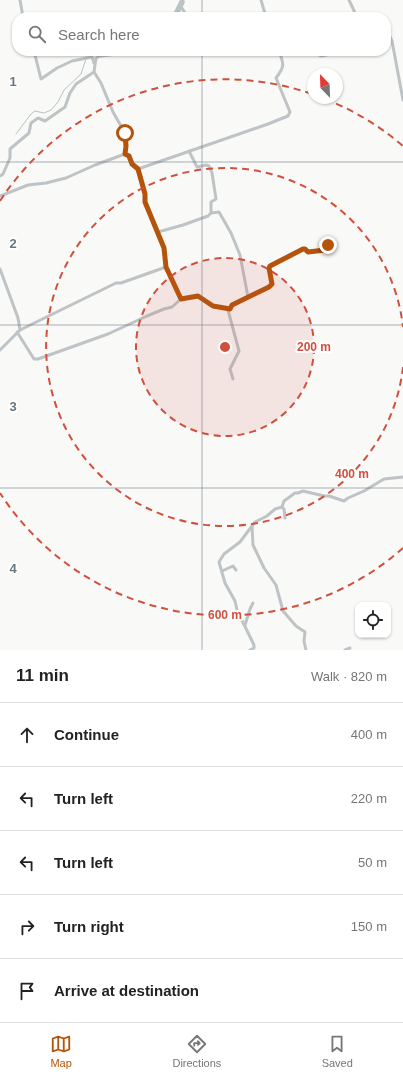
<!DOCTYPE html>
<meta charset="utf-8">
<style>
body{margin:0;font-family:Arial,sans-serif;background:#f6f6f6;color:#222}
.controls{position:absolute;right:12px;bottom:12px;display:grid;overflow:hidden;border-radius:8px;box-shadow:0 1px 3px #0004}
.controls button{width:36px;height:36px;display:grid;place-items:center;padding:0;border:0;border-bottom:1px solid #e0e0e0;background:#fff;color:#222;font:20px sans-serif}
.compass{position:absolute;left:307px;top:68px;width:36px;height:36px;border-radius:50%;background:#fff;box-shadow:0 1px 3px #0004;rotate:337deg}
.stop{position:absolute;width:12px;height:12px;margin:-9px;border:3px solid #b45309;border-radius:50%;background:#fff}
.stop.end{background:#b45309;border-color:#fff;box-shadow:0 1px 4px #0008}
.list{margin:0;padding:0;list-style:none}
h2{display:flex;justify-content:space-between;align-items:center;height:52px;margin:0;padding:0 16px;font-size:17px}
h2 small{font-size:13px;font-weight:400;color:#767676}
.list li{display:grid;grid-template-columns:26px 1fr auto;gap:12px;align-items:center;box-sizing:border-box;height:64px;padding:0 16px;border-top:1px solid #e0e0e0}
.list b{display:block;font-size:15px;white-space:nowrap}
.list em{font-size:13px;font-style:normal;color:#767676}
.icon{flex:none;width:22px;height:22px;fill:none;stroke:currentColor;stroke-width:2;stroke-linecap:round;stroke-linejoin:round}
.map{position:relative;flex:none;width:403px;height:650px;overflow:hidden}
.search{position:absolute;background:#fff;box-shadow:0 1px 3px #0004;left:12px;right:12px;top:12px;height:44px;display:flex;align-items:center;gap:10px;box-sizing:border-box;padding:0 14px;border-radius:16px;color:#767676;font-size:15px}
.sheet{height:372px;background:#fff}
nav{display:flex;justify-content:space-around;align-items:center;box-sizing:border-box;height:56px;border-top:1px solid #e0e0e0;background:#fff;font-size:11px;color:#767676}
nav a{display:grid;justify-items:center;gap:2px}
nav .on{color:#b45309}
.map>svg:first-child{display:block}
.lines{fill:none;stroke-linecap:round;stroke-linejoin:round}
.stream{stroke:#b7c3c5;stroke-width:1}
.river{stroke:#b7c3c5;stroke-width:5.5}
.minor{stroke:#bec3c6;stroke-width:3}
.route{stroke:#b45309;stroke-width:5}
.grid{fill:none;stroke:#66777f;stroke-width:1;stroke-opacity:0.55}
.ring{fill:none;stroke:#d14f3e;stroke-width:2;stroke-dasharray:7 5}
.grid-label{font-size:13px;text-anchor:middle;font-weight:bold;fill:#66777f;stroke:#fff;stroke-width:4;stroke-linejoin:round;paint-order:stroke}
.centre{fill:#d14f3e;stroke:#fff;stroke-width:2}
.ring-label{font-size:12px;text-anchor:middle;font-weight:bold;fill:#d14f3e;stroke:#fff;stroke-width:4;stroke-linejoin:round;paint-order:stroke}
</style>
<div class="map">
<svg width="403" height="650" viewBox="0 0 403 650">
<rect width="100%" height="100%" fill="#f9f9f7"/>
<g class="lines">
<!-- stream -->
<g class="stream">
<polyline points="92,55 103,51"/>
<polyline points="16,134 31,114 35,111 44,113 51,110 58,102 64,90 81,74 86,59"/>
</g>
<!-- river -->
<polyline class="river" points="173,17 176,14 182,2"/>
<!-- minor -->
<g class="minor">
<polyline points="20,0 23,17"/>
<polyline points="182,0 180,5 185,13 185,17"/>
<polyline points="261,0 266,17"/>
<polyline points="349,0 357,17"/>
<polyline points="386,29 392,41 403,100"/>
<polyline points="34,51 41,79 57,68 72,61 92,57 94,63"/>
<polyline points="316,51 317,54 321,56 331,54 334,51"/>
<polyline points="94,72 101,83 113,112 125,133 126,146 125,154"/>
<polyline points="138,169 145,194 145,202 164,248 166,267 181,299"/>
<polyline points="0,176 3,174 10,158 10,149 29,133 31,123 38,118 45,121 65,107 70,93 76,84 94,72 96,58 100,56 144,51"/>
<path d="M0,196L28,185L46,183L66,178L95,165L125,154C131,157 132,164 138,169L268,124L288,116L290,112L276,78C285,66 284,65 279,51"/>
<polyline points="211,213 219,212 231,233 240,255 248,297"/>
<polyline points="158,232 183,225 208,216 211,213 211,202 216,199 212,173 209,166 206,165 197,167 189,151"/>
<polyline points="0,269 18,318 20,330 0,350"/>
<polyline points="20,330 116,283 121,283 166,267"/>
<polyline points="17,332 34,359 38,359 108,334 147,316 164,309 172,307 181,299 198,296 213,306 230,309"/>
<polyline points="233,379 230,369 239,351 228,310 232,305 269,287 272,284 269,268 270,266 303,249 305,249 308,252 325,250 328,245"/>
<polyline points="285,518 284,509 282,507 284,501 295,493 298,493 303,491 324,496 329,496 344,501 348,498 364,491 384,479 403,477"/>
<polyline points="252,526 253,545 264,568 276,585 283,611 296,626 305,632 304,641 306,650"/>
<polyline points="222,571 233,566 236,570"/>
<polyline points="245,625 250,609 253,603"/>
<polyline points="250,650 254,648 254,645 237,610 235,601 225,583 219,562 224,554 240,542 255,522 267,516 275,509 282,507"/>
<polyline points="345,650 350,648"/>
</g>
</g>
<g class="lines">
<!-- route -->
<polyline class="route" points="125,133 126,146 125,154 129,156 132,164 138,169 145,194 145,202 164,248 166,267 181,299 198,296 213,306 230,309 232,305 269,287 272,284 269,268 270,266 303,249 305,249 308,252 325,250 328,245"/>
</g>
<!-- grid -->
<path class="grid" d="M202,0V17M202,51V650M0,162H403M0,325H403M0,488H403"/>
<!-- distance rings -->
<circle cx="225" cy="347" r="89" fill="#d14f3e" fill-opacity=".12"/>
<g class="ring">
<circle cx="225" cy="347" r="89"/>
<path d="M403 367A179 179 0 1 1 403 327"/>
<path d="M403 548A268 268 0 0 1 0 493M0 201A268 268 0 0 1 312 94M325 99A268 268 0 0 1 403 146"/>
</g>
<g class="grid-label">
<text x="13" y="86">1</text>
<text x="13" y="248">2</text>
<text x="13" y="411">3</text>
<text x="13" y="573">4</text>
</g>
<circle cx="225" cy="347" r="6" class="centre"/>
<g class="ring-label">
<text x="314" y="351">200 m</text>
<text x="352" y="478">400 m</text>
<text x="225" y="619">600 m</text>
</g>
</svg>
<div class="controls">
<button><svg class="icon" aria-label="locate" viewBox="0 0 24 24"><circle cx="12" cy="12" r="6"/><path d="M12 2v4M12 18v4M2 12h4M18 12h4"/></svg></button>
</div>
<svg class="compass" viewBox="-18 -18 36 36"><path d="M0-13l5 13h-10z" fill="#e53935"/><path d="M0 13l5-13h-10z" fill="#767676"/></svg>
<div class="stop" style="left:125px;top:133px"></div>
<div class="stop end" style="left:328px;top:245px"></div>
<div class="search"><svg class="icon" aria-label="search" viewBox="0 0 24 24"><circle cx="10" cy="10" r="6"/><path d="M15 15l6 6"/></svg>Search here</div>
</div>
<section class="sheet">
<h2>11 min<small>Walk · 820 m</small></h2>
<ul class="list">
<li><svg class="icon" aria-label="ahead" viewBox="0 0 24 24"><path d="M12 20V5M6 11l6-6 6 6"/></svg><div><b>Continue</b></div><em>400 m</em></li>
<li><svg class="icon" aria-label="left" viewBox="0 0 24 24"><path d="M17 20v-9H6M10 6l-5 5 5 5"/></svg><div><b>Turn left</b></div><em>220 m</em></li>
<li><svg class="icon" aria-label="left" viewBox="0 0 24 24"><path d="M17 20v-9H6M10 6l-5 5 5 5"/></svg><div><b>Turn left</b></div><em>50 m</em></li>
<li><svg class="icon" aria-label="right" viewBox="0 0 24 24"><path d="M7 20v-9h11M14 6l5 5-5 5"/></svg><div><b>Turn right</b></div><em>150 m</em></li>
<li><svg class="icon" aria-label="arrive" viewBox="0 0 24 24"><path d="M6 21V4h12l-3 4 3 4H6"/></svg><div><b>Arrive at destination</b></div></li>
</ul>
</section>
<nav>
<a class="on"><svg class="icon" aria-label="map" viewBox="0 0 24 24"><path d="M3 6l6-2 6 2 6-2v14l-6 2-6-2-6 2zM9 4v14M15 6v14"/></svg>Map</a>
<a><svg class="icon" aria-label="directions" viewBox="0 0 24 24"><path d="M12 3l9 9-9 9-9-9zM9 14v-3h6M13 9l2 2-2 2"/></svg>Directions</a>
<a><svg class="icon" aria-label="saved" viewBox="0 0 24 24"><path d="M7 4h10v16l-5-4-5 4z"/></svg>Saved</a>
</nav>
